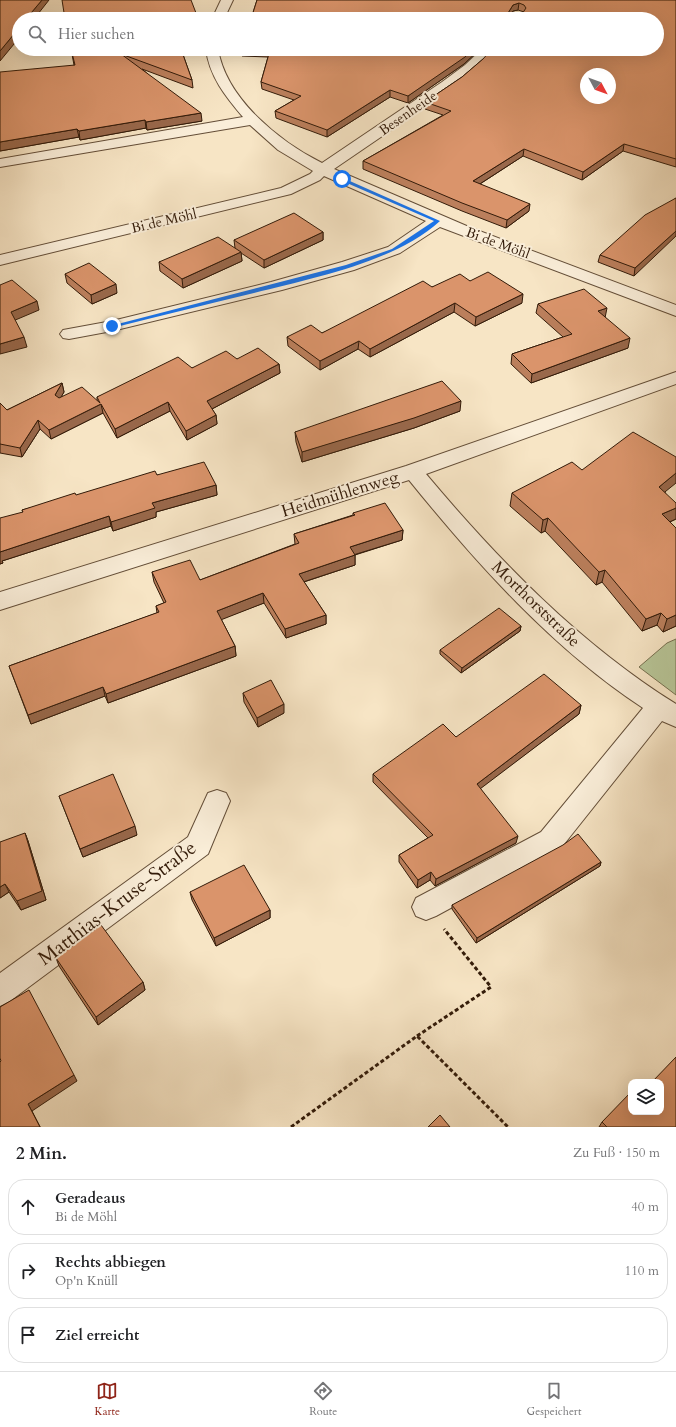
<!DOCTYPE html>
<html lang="de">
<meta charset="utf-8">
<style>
body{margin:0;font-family:Cardo,serif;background:#f6f6f6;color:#202124}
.controls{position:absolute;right:12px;bottom:12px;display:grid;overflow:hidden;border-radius:8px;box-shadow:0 4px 16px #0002}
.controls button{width:36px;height:36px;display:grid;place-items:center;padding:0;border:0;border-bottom:1px solid #e0e0e0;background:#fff;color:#202124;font:20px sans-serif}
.compass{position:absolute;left:580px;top:68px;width:36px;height:36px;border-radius:50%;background:#fff;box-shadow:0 4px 16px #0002;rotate:131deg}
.stop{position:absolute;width:12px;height:12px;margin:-9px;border:3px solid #1a73e8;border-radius:50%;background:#fff}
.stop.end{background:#1a73e8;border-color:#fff;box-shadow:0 1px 4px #0008}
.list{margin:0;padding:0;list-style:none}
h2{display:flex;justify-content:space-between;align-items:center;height:52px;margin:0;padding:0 16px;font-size:17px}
h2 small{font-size:13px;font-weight:400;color:#757577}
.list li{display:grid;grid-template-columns:26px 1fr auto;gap:12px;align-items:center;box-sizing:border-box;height:56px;margin:0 8px 8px;padding:0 8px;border:1px solid #e0e0e0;border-radius:16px}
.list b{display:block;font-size:15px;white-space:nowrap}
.list p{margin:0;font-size:13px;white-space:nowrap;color:#757577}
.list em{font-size:13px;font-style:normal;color:#757577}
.icon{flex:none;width:22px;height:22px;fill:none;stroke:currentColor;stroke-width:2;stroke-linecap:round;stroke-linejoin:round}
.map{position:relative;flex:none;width:676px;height:1127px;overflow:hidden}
.search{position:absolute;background:#fff;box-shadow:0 4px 16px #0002;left:12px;right:12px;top:12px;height:44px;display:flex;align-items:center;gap:10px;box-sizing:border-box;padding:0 14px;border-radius:22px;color:#757577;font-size:15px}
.sheet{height:244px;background:#fff}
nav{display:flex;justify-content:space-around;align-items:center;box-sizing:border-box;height:56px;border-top:1px solid #e0e0e0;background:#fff;font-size:11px;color:#757577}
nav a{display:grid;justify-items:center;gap:2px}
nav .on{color:#8f2418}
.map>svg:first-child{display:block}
.green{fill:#b8c698;stroke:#767050}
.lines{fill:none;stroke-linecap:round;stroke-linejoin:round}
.minor-casing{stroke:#644e38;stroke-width:2}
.path{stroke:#331b09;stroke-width:3;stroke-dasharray:4 2.5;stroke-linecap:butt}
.minor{fill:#faeed9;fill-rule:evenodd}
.wall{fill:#bb7f5c;stroke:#331b09;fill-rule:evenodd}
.shaded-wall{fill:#99684b;stroke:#331b09}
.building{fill:#da946b;stroke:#331b09;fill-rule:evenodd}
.route{fill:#1a73e8}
.labels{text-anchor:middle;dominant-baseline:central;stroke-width:4;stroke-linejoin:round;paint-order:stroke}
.far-street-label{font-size:14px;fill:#331b09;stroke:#faeed9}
.street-label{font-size:17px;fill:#331b09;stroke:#faeed9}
.near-street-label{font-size:20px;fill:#331b09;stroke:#faeed9}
</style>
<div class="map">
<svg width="676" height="1127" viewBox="0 0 676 1127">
<rect width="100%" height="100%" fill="#f7e5c5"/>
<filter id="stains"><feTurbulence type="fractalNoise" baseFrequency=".005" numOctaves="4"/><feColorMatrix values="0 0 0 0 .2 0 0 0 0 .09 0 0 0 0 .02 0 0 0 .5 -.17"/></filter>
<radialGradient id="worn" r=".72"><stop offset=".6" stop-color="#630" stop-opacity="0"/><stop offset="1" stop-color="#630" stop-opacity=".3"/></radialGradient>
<!-- green -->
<polygon class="green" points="676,639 676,695 639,667 667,643"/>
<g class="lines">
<defs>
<g id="minor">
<polygon points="221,0 233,0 224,19 212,19"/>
<path d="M206,49H218C226,99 280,142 322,163L442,82L465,65L482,49H495L481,65L460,83L334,169L469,227L676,305V316L440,227L400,253L354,270L282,290L112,331L69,339L63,338L60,334L63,330L112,321L271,282L342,262L388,247L426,221L324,176L320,180L291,194L0,265V255L281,188L310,174L313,171L278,150L250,125L0,167V159L243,117C226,97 209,76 206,49Z"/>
<path d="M676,372V384L426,474C499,561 580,644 676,704V727L662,721L561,848L436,916L426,920L416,916L412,907L416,898L541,832L643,708C552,648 477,564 409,480L0,610V592L406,466Z"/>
<polygon points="217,790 226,793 230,801 208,854 10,1001 0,1006 0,973 188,837 208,793"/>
</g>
</defs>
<!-- minor casing -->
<use href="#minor" class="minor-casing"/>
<!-- path -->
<g class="path">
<polyline points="417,1036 491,987 444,929"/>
<polyline points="291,1127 417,1036 508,1127"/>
</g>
<!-- minor -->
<use href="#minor" class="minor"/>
</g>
<!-- wall -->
<g class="wall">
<path d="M257,0H676V167L623,151L582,180L523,156L480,184L529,211L506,228L462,211L363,169V161L443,115L425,109V102L462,77L483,59L657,49L251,19ZM518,10L524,12L522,14H511L513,11Z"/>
<polygon points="71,49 181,49 192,80 193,88 142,69 202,121 147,130 146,128 80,140 79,137 0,151 74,65"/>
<polygon points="242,49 480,49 464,64 408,103 390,97 327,137 276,118 275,111 294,100 262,89 261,82 268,57 242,56"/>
<polygon points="676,198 634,276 598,262 600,255"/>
<polygon points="323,232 323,240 264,268 241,253 242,261 183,288 160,271 159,262 235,248 234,240"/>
<polygon points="65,274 117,293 92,304 67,283"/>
<polygon points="470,281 522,303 475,326 454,312 370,357 358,349 320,370 288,346 287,337 322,333 432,287"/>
<polygon points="538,304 605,317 628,348 531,383 511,364 512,354 563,337 536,313"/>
<polygon points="237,359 279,364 280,373 212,409 216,415 217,424 187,440 170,411 117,438 103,413 51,439 40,429 22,457 0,453 0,403 7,410 62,383 64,392 61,397 97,401 97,397 192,368"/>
<polygon points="460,411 414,428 302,462 296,442 295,432"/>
<polygon points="582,470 665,492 676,519 670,522 676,528 676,626 663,632 657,625 642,631 602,582 596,585 545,531 541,533 510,506 512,493"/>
<polygon points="157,475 216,485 217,495 156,512 156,517 113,531 111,526 2,561 3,563 0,564 23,513 22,510"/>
<polygon points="353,513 403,530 402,540 355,555 355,565 304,582 326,615 326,624 286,638 264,603 221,619 235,646 236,656 108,703 105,696 31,724 9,666 157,613 156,606 164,603 154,582 152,572 200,580 295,544 294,534 353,515"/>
<polygon points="521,626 520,631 461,673 440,654 440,650"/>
<polygon points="243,693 284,713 258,727 244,702"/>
<polygon points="581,705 579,714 480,788 516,843 435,886 430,880 417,888 399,862 399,855 428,838 373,782 373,774 456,737"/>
<polygon points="59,796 137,835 83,857"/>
<polygon points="25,833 28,841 46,900 21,910 9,892 0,898"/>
<polygon points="601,862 600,866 476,943 452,909 452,905"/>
<polygon points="190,892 270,910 270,918 216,946 192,900"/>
<polygon points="56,958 143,982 145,990 98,1025 59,966"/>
<polygon points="631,1112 676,1127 599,1127 602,1122"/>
</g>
<!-- shaded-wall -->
<g class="shaded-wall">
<polygon points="42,0 49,0 34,19 26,19"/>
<polygon points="519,3 518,10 513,11 508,19 508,13 513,5"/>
<polygon points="196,13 196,19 175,19 182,14"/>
<polygon points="19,28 19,38 0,61 0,51"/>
<polygon points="473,49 480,49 464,64 408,103 408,96"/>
<polygon points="390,90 390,97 327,137 327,130"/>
<polygon points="201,113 202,121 147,130 146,122"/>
<polygon points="145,120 146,128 80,140 79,131"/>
<polygon points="77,129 79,137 0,151 0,142"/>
<polygon points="624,144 623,151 582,180 583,172"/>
<polygon points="524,149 523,156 472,189 473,181"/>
<polygon points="530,204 529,211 506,228 507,220"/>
<polygon points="676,231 676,236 634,276 635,268"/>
<polygon points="323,232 323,240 264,268 264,260"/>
<polygon points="241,252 242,261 183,288 182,279"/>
<polygon points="116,284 117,293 92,304 91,295"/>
<polygon points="523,294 522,303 475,326 476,317"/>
<polygon points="37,301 39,310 13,321 11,312"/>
<polygon points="455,303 454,312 370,357 370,349"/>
<polygon points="607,308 605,318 598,311"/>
<polygon points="24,337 27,347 0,354 0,344"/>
<polygon points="630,338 628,348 531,383 532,374"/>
<polygon points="359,341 358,349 320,370 320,361"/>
<polygon points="279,364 280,373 208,411 207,401"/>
<polygon points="62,383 64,392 57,404 55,395"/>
<polygon points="461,401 460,411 414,428 302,462 302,452"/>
<polygon points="168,402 170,411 117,438 115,429"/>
<polygon points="101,404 103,413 51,439 49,430"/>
<polygon points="216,415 217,424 187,440 186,431"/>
<polygon points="38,420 40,429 22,457 20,448"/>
<polygon points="676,473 676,483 655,500 659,487"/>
<polygon points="216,485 217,495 156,512 156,517 113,531 111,522 152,503"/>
<polygon points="676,508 676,519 658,527 662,514"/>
<polygon points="109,516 111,526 2,561 3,563 0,564 0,552"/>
<polygon points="548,518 545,531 541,533 543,520"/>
<polygon points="403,530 402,540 350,556 350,547"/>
<polygon points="355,555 355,565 300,583 299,574"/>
<polygon points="605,570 602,582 596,585 599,572"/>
<polygon points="263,593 264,603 218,621 217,611"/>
<polygon points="661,613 657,625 642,631 646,619"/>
<polygon points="326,615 326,624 286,638 285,629"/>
<polygon points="676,615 676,626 663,632 667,619"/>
<polygon points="521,626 520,631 461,673 462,668"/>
<polygon points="235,646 236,656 108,703 106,694"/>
<polygon points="103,687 105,696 31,724 28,715"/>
<polygon points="284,704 284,713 258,727 257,718"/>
<polygon points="581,705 579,714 476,792 477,784"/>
<polygon points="135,826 137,835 83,857 80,849"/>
<polygon points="25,833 28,841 46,900 21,910 17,901"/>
<polygon points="518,836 516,843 435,886 436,879"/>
<polygon points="601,862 600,866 476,943 477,938"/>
<polygon points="431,872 430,880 417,888 418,880"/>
<polygon points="5,884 9,892 0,898 0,887"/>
<polygon points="270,910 270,918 216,946 214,938"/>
<polygon points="143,982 145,990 98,1025 96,1017"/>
<polygon points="74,1075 77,1081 32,1111 40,1127 28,1104"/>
</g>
<!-- building -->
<g class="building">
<polygon points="0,0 42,0 26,19 19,19 19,28 0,51"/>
<polygon points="62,0 191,0 196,13 182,14 184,18 175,19 65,19"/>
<path d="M257,0H676V159L624,144L583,172L524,149L473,181L530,204L507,220L462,203L363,161L451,111L425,102L462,77L483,59L492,49H657V19H251ZM519,3L524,5L526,8L522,14H510L508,13L513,5ZM586,74H610V98H586Z"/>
<polygon points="71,49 181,49 192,80 121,54 201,113 146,122 145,120 79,131 77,129 0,142 0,72 75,65"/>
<polygon points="242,49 473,49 465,57 408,96 390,90 327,130 275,111 301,96 261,82 270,50"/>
<polygon points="676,198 676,231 635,268 600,255 645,215"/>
<polygon points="294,213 323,232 264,260 234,240"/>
<polygon points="218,237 241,252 182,279 159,262"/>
<polygon points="89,263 116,284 91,295 65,274"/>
<polygon points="488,272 523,294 476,317 455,303 370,349 359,341 320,361 287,337 311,325 322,333 423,281 432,287 460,274 470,281"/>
<polygon points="12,280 37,301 11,312 24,337 0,344 0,285"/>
<polygon points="584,289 607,308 598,311 630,338 532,374 512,354 572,334 538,304"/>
<polygon points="258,348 279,364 207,401 216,415 186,431 168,402 115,429 101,404 49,430 38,420 20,448 0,444 0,403 7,410 62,383 55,395 59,398 82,387 100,403 97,397 178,357 192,368 226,351 237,359"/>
<polygon points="442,381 461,401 414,418 302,452 295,432"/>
<polygon points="633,432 676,457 676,473 659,487 676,503 676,508 662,514 676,528 676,615 667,619 661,613 646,619 605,570 599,572 548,518 543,520 512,493 572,462 582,470"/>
<polygon points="204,462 216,485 152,503 155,508 111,522 109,516 0,552 0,518 23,512 22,510 75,493 76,495 155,471 157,475"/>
<polygon points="385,503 403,530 350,547 355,555 299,574 326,615 285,629 263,593 217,611 235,646 106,694 103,687 28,715 9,666 159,612 156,606 166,602 152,572 190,560 200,580 299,543 294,534 355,515 353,513"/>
<polygon points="499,608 521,626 462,668 440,650"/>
<polygon points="544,674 581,705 477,784 518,836 436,879 431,872 418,880 399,855 433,835 373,774 443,724 456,737"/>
<polygon points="271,680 284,704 257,718 243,693"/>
<polygon points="113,774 135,826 80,849 59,796"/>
<polygon points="25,833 42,891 17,901 5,884 0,887 0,842"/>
<polygon points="578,834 601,862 477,938 452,905 563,845"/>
<polygon points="244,865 270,910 214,938 190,892"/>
<polygon points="101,925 143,982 96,1017 56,958"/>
<polygon points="29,990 74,1075 28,1104 40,1127 0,1127 0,1062 1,1061 0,1058 0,1007"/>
<polygon points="676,1057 676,1127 607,1127 602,1122 631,1092 631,1112 661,1112 661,1082 652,1082"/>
<polygon points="440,1115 450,1127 428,1127"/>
</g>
<!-- route -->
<path class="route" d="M340,178H343L440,221C395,262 313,278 254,293C207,304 160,316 112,328L110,326L346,265L392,249L434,221L340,180Z"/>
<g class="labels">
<!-- far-street labels -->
<g class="far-street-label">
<text transform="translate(408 113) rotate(-35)">Besenheide</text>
<text transform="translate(164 221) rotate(-13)">Bi de Möhl</text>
<text transform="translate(498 243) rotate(20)">Bi de Möhl</text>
</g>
<!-- street labels -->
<g class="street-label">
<text transform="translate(340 494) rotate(-17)">Heidmühlenweg</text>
<text transform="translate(536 604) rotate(44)">Morthorststraße</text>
</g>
<!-- near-street labels -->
<g class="near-street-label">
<text transform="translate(117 903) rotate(-37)">Matthias-Kruse-Straße</text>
</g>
</g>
<rect width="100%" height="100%" filter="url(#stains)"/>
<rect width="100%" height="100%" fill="url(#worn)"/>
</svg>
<div class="controls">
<button><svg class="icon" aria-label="layers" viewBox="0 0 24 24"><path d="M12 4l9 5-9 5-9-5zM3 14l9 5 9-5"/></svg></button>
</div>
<svg class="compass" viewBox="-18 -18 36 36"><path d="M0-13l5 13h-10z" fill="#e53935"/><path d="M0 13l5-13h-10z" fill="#757577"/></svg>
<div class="stop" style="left:342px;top:179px"></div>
<div class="stop end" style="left:112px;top:326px"></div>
<div class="search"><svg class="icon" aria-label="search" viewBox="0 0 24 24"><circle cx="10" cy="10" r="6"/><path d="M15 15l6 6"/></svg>Hier suchen</div>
</div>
<section class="sheet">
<h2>2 Min.<small>Zu Fuß · 150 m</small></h2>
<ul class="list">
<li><svg class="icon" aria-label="ahead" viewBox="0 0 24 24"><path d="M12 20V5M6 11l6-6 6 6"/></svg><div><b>Geradeaus</b><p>Bi de Möhl</p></div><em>40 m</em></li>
<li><svg class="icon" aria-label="right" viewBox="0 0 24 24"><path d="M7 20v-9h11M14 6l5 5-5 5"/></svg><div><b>Rechts abbiegen</b><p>Op'n Knüll</p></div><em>110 m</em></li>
<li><svg class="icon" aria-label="arrive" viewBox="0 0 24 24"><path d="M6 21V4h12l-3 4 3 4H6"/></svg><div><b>Ziel erreicht</b></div></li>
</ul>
</section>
<nav>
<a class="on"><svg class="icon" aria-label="map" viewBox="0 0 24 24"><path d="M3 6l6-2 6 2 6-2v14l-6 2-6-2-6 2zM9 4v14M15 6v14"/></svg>Karte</a>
<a><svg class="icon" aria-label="directions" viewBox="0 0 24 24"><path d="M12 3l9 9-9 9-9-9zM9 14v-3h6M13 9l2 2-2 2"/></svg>Route</a>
<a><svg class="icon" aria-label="saved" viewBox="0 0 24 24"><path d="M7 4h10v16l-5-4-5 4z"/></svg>Gespeichert</a>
</nav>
